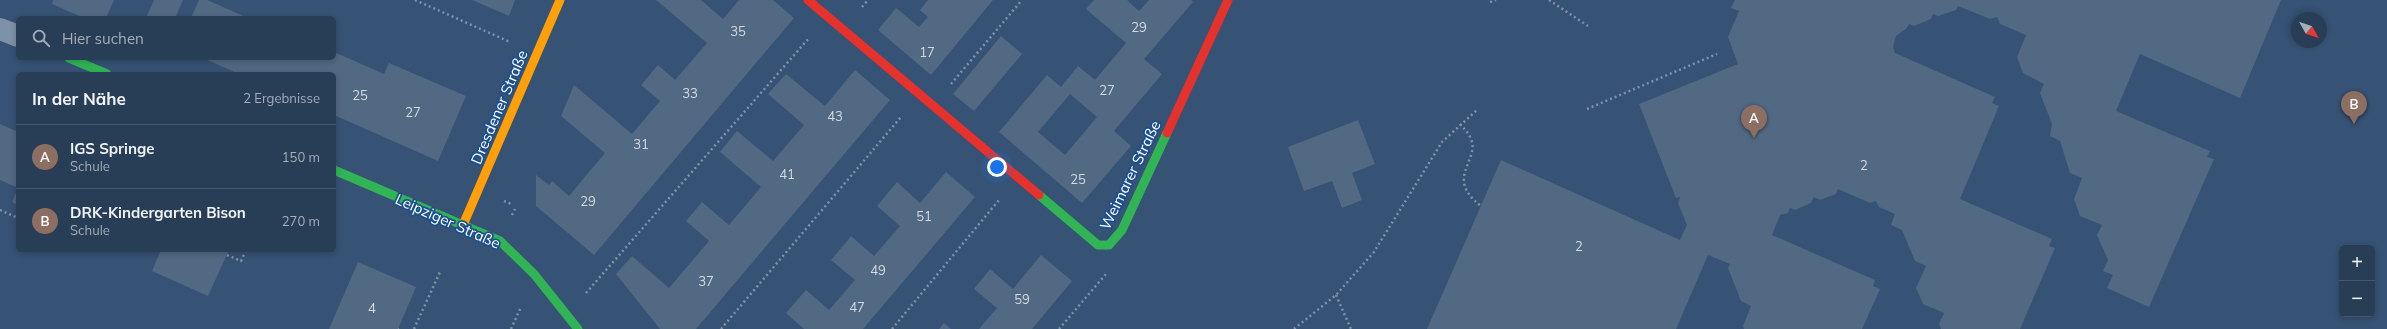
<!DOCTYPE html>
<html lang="de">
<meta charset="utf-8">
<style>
body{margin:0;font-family:Mulish,sans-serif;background:#30455d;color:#f1f3f6}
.controls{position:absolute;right:12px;bottom:12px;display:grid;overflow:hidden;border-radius:6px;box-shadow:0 2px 6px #0003}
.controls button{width:36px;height:36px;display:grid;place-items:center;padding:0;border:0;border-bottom:1px solid #44576d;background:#283e57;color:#f1f3f6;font:20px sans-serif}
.compass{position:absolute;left:2291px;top:12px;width:36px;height:36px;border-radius:50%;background:#283e57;box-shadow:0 2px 6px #0003;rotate:130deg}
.you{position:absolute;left:997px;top:167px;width:14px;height:14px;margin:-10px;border:3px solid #fff;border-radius:50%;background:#1a73e8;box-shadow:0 0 0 6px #1a73e833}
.badge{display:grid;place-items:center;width:26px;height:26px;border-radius:50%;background:#d6ab8b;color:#fff;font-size:13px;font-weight:700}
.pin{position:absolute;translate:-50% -33px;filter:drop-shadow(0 1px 2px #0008)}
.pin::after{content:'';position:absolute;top:21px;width:14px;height:12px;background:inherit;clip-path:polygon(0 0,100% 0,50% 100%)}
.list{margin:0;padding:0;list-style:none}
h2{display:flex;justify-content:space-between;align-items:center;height:52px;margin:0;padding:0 16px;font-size:17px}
h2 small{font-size:13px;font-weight:400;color:#a5aeba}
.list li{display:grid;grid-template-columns:26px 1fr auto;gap:12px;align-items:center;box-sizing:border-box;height:64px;padding:0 16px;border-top:1px solid #44576d}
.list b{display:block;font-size:15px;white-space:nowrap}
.list p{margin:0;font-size:13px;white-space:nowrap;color:#a5aeba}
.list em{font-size:13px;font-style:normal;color:#a5aeba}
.icon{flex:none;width:22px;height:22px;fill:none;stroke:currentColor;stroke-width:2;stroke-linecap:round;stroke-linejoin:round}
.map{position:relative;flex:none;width:2387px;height:329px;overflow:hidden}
.search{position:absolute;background:#283e57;box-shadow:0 2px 6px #0003;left:16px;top:16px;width:320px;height:44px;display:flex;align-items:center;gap:10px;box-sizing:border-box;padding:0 14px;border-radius:6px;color:#a5aeba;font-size:15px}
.panel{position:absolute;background:#283e57;box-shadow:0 2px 6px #0003;left:16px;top:72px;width:320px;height:180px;border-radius:6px}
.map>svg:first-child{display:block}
.building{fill:#526984;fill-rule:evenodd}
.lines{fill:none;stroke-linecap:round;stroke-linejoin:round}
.path{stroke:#7d92a8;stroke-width:2.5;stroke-dasharray:2 3;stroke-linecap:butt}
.street{stroke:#7d92a8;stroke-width:22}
.fast{stroke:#30b455;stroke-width:9}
.slow{stroke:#ff9f0a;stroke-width:9}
.jam{stroke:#e5322d;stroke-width:9}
.labels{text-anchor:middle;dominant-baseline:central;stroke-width:3.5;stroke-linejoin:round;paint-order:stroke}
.number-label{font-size:13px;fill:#d4dae0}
.street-label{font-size:15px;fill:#fff;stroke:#1b4f8f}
</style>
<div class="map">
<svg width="2387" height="329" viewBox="0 0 2387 329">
<rect width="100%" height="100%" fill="#365274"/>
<!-- building -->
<g class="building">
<polygon points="53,0 114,0 106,18 84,18 52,4"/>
<polygon points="154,0 183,0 176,16 180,18 146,18"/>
<polygon points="199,0 207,0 248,18 191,18"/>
<polygon points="472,0 515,0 509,16"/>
<polygon points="656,0 701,0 723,19 739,0 773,0 794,18 594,255 536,206 536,175 549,185 552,181 569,196 605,153 561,116 574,85 632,134 660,101 641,85 658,65 675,80 707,43"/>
<polygon points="928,0 993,0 931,75 878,30 896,8 919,27 928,17 920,10"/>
<path d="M1094,0H1127L1139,11L1149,0H1191L1193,2L1144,59L1162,74L1114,131L1131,146L1082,203L999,132L1047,75L1061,87L1078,66L1095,80L1126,43L1086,9ZM1070,94L1097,117L1065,155L1038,132Z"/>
<polygon points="1735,0 2281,0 2240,98 2140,54 2116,111 2210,151 2207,157 2214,159 2149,307 2107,288 2113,275 2103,271 2108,260 2097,235 2102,225 2080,216 2074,199 2082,178 2070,173 2060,141 2050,136 2052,124 2040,93 2044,84 2023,73 2017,57 2026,35 2000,24 1997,17 1990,19 1958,6 1956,10 1938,16 1933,14 1931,19 1914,26 1909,24 1907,28 1896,36 1893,47 1895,53 1995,97 1992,103 1999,106 1960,199 2052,239 2049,246 2055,248 2020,329 1941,329 1939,324 1944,313 1923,304 1916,288 1926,266 1915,261 1902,230 1891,225 1895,214 1879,207 1876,201 1870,203 1838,189 1836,194 1820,200 1814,197 1811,203 1795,210 1790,208 1788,213 1780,215 1772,235 1875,280 1873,286 1880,289 1862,329 1744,329 1743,326 1751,306 1741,301 1728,268 1730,264 1708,255 1676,329 1427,329 1501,160 1680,240 1687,225 1678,203 1680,197 1676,198 1639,104 1738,64 1728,37 1739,11 1731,8"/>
<polygon points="1001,36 1022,54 974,111 953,94"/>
<polygon points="334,52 384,74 389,63 466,96 438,161 334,115 334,74 239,74 203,58 334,58"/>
<polygon points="855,70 890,100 696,329 660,329 616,274 632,256 669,288 709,241 686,221 702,202 729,225 761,187 720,152 737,131 773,161 804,125 768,94 786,74 825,106"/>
<polygon points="1358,120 1375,164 1352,173 1362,200 1342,208 1332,181 1304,191 1288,147"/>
<polygon points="0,124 18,132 18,188 0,180"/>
<polygon points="946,172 975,197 863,329 804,329 786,313 806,290 829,310 855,280 831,260 848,240 851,236 874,256 900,226 877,206 897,182 920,203"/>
<polygon points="18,188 18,205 12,202"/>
<polygon points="161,250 229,250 208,296 152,271"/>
<polygon points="1041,255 1072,281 1032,329 979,329 997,308 974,289 990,269 1013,289"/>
<polygon points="358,262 416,287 398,329 329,329"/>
<polygon points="944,323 951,329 939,329"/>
</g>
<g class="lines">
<!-- path -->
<g class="path">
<polyline points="415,0 510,42"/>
<polyline points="1549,0 1588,26"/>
<polyline points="1490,2 1496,0"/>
<polyline points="862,7 868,0"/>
<polyline points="951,84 1022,0"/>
<polyline points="1587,109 1717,54"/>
<path d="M1460,124C1464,129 1469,133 1471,139C1480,161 1444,178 1481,206"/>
<polyline points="504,201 511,204"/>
<polyline points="0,210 18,218"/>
<polyline points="512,215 515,209"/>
<polyline points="227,255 241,261 246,250"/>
<polyline points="586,293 809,38"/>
<polyline points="1336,295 1351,329"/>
<polyline points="398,329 399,329"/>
<polyline points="414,329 440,272"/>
<polyline points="511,329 521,307"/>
<polyline points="721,329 901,117"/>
<polyline points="892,329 999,200"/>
<polyline points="1059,329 1106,274"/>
<polyline points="1294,329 1336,295 1374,252 1442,142 1477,110"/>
</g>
<!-- street -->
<polyline class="street" points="0,29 18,36"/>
<!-- fast -->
<g class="fast">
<polyline points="69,58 107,74"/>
<polyline points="334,170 500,241 534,274 578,329"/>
<polyline points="1039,195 1098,245 1109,245 1122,230 1167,133"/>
</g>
<!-- slow -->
<polyline class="slow" points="463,225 560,0"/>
<!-- jam -->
<g class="jam">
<polyline points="808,0 1039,195"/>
<polyline points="1167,133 1228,0"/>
</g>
</g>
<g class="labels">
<!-- number labels -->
<g class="number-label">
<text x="1139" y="27">29</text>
<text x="738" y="31">35</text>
<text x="927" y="52">17</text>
<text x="1107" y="90">27</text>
<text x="690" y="93">33</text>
<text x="360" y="95">25</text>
<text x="413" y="112">27</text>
<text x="835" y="116">43</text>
<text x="641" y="144">31</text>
<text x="1864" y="165">2</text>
<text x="787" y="174">41</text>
<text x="1078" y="179">25</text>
<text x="588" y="201">29</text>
<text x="924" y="216">51</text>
<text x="1579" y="246">2</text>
<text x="878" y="270">49</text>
<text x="706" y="281">37</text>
<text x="1022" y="299">59</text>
<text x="857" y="307">47</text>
<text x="372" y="308">4</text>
</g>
<!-- street labels -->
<g class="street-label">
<text transform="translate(499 107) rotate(-67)">Dresdener Straße</text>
<text transform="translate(1130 175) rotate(-64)">Weimarer Straße</text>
<text transform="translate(448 221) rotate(24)">Leipziger Straße</text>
</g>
</g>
</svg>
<div class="controls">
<button>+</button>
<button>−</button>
</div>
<svg class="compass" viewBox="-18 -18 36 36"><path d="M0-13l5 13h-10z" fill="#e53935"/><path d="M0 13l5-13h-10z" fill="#a5aeba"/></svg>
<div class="you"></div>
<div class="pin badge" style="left:1754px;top:138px;background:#8d6e63">A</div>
<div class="pin badge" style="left:2354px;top:124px;background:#8d6e63">B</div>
<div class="search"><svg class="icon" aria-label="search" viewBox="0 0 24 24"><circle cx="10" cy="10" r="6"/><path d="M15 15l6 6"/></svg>Hier suchen</div>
<section class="panel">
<h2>In der Nähe<small>2 Ergebnisse</small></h2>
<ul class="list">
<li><span class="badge" style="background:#8d6e63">A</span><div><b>IGS Springe</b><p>Schule</p></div><em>150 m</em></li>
<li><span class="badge" style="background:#8d6e63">B</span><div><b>DRK-Kindergarten Bison</b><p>Schule</p></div><em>270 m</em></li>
</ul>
</section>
</div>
